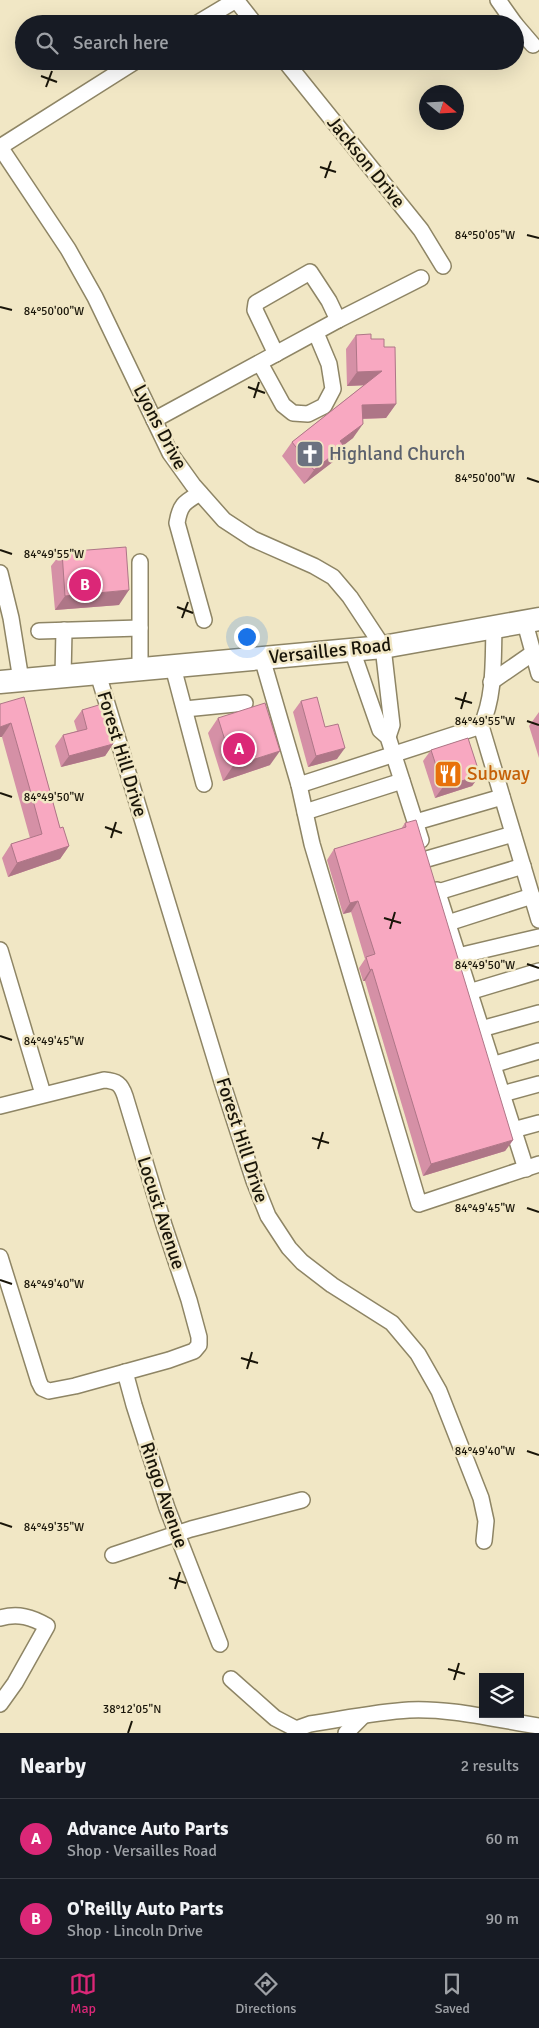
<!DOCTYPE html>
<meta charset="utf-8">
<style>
body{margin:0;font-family:Signika,sans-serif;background:#20242c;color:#f1f3f6}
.controls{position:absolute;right:15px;bottom:15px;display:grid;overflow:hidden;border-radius:0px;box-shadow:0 5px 20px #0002}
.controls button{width:45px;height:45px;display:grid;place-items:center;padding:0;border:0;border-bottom:1px solid #363941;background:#171b24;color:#f1f3f6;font:25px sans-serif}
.compass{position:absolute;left:419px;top:85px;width:45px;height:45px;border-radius:50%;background:#171b24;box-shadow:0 5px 20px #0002;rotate:108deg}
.you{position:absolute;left:246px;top:636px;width:18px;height:18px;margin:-12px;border:4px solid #fff;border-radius:50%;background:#1a73e8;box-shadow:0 0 0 8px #1a73e833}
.badge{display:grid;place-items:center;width:32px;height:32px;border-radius:50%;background:#db2777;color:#fff;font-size:16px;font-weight:700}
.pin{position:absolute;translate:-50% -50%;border:2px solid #fff;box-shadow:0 1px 5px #0006}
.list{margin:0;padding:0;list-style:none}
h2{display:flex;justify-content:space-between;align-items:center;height:65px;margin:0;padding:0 20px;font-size:21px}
h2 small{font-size:16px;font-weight:400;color:#9ea1a6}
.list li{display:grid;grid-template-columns:32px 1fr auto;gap:15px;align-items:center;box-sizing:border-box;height:80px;padding:0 20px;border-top:1px solid #363941}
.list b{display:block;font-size:19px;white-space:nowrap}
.list p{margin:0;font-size:16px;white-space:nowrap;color:#9ea1a6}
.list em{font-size:16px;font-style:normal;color:#9ea1a6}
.icon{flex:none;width:28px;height:28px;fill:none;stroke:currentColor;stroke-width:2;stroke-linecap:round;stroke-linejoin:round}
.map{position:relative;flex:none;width:539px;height:1733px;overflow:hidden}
.search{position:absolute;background:#171b24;box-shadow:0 5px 20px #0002;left:15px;right:15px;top:15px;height:55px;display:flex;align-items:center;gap:12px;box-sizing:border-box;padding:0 18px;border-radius:28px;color:#9ea1a6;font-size:19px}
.sheet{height:225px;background:#171b24}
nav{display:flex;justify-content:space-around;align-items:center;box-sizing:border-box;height:70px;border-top:1px solid #363941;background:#171b24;font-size:14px;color:#9ea1a6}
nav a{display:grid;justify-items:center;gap:2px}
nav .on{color:#db2777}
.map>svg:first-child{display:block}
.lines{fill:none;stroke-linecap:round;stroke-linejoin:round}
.minor-casing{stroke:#8e8565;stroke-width:18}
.highway-casing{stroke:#8e8565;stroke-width:25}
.minor{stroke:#fff;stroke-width:15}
.highway{stroke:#fff;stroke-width:22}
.wall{fill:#d590a6}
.shaded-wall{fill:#ae7687}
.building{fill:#f8a8c1;stroke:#ae7687}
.ticks{fill:none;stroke:#191509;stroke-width:2}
.labels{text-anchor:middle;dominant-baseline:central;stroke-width:5;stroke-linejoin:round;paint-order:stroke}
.street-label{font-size:19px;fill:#191509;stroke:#f1e7c5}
.worship-label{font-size:19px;fill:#5b616d;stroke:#f1e7c5;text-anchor:start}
.food-label{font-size:19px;fill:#c56008;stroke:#f1e7c5;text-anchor:start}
.ticks-label{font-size:12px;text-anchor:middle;fill:#191509;stroke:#f1e7c5;stroke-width:5;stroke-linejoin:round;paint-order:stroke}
</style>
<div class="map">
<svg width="539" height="1733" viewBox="0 0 539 1733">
<rect width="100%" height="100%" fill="#f1e7c5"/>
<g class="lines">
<defs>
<g id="minor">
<polyline points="236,0 255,24"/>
<polyline points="498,0 515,24"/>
<polyline points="196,24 236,0"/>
<polyline points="515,24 533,45"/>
<polyline points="285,61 421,230 443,266"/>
<polyline points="0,147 68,249 95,297 170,453 193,485 224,520 253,539 314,566 333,577 350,597 383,647 392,725 388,737"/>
<polyline points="0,147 136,61"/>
<polyline points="276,354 255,310 256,303 310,272 329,301 338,320"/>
<polyline points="260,363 283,405 293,413 308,414 324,406 333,389 329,364 316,333"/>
<polyline points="154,420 338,320 421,278"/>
<path d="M200,493C185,502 180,504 177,523L204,620"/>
<polyline points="140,562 140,670"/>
<polyline points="0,573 11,618 21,680"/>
<polyline points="525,623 539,674"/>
<polyline points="39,631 140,628"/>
<polyline points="352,650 380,730 388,737 421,840"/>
<path d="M262,658L299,785L481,726C495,697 493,659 494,628"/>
<polyline points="173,667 204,784"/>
<polyline points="98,674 223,1085 254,1181 268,1216 289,1248 302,1262 332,1285 392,1323 418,1354 439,1391 481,1498 486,1521 484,1541"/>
<polyline points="63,677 64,630"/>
<polyline points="491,682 533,653"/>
<polyline points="185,709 245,703"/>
<polyline points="481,726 539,920"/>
<polyline points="299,785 312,844 419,1204 539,1164"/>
<polyline points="305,812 402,781"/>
<polyline points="416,822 502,797"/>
<polyline points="427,859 513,834"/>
<polyline points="437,890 526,1169"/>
<polyline points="438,892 523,866"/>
<polyline points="448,923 532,896"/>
<polyline points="0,950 43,1094"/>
<polyline points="458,956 539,937"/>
<polyline points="469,992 539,971"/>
<polyline points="481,1029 539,1013"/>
<polyline points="492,1065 539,1051"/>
<polyline points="502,1094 539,1084"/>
<path d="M0,1106L104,1080C117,1081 121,1084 125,1096L164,1225L189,1300L199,1337V1345L194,1351L169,1360L75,1386L49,1391L42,1388L39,1382L0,1257"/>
<polyline points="513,1130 539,1123"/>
<polyline points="125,1372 134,1405 167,1508 220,1644"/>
<polyline points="113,1555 191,1529 302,1500"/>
<path d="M0,1618C18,1613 32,1617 47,1626L15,1683L0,1704"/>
<path d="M231,1679L275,1718L296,1729L310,1724C343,1719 376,1712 409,1710C452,1708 497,1720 539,1726"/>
<polyline points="346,1733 363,1716"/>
</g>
<polyline id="highway" points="0,682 383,647 539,619"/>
</defs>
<!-- minor casing -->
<use href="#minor" class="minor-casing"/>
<!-- highway casing -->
<use href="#highway" class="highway-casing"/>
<!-- minor -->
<use href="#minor" class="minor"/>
<!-- highway -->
<use href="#highway" class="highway"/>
</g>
<!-- wall -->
<g class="wall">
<polygon points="356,335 371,339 384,347 396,404 386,418 362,419 353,438 343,445 334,461 304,484 282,456 292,442 364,385 347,386 346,349"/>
<polygon points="62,552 119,605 55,610 51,566"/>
<polygon points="24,697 60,828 69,846 60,859 8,877 2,858 11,844 30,838 2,737"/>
<polygon points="301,701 325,727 337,759 308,767 293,712"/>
<polygon points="82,710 113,744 105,756 61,767 55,746 63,735 77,731 74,721"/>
<polygon points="539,712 539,758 529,726"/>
<polygon points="218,718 270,765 223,781 208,733"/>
<polygon points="431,750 480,775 472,786 435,798 423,761"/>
<polygon points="405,823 513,1140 505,1151 423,1176 365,981 363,981 359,968 365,959 351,912 343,914 327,860 334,849 401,829"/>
</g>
<!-- shaded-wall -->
<g class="shaded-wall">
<polygon points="382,371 372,385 347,386 357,372"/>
<polygon points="396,404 386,418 352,419 362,405"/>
<polygon points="363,424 353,438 330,456 340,441"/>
<polygon points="344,446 334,461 304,484 314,470"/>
<polygon points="129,590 119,605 55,610 65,596"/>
<polygon points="11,723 2,737 0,737 0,727"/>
<polygon points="113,744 105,756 61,767 69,756"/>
<polygon points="345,748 337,759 308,767 316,756"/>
<polygon points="280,751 270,765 223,781 233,766"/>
<polygon points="480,775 472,786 435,798 443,787"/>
<polygon points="69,846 60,859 8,877 17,863"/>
<polygon points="358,901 351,912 343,914 350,903"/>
<polygon points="372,969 365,981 363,981 370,970"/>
<polygon points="513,1140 505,1151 423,1176 431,1164"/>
</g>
<!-- building -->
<g class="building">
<polygon points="371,334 371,339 384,339 384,347 395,347 396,404 362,405 363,424 340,441 344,446 314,470 292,442 382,371 357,372 356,335"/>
<polygon points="126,547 129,590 65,596 62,552"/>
<polygon points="24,697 60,828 63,827 69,846 17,863 11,844 42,834 31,793 11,723 0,727 0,704"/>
<polygon points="317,697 325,727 338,724 345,748 316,756 301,701"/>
<polygon points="265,703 280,751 233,766 218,718"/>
<polygon points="102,704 113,744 69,756 63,735 87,729 82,710"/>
<polygon points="468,738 480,775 443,787 431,750"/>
<polygon points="416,820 513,1140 431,1164 372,969 370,970 366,957 375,954 358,901 350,903 334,849 406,827 405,823"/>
</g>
<!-- ticks -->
<path class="ticks" d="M41,76L57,82M46,87L52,71M320,167L336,172M325,178L331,161M527,235L539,238M0,307L12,310M248,387L265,393M254,398L259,382M527,478L539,482M0,550L12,554M177,607L193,613M182,618L188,602M455,698L472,703M461,709L466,692M527,721L539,725M0,793L12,797M105,827L122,833M111,838L116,822M384,918L401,923M390,929L395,912M527,964L539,968M0,1036L12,1040M312,1138L329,1143M318,1149L323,1132M527,1208L539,1212M0,1280L12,1284M241,1358L258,1363M247,1369L252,1352M527,1451L539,1455M0,1523L12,1527M169,1578L186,1583M175,1589L180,1572M448,1669L465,1674M454,1680L459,1663M128,1733L132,1721"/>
<!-- icons -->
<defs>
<symbol id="church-square" viewBox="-11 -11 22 22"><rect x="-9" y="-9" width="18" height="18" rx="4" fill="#6b7280" stroke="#f1e7c5"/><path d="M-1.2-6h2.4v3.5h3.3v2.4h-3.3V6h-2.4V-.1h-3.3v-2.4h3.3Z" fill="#fff"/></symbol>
<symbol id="restaurant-square" viewBox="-11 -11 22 22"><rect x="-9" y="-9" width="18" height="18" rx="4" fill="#e8710a" stroke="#f1e7c5"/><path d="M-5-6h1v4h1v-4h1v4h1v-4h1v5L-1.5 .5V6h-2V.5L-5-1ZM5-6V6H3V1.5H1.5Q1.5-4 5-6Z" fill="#fff"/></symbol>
</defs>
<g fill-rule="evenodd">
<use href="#church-square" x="294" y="438" width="32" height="32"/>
<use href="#restaurant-square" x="432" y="758" width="32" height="32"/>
</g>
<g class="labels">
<!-- street labels -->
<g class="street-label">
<text transform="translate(366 162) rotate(51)">Jackson Drive</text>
<text transform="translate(160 427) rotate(62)">Lyons Drive</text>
<text transform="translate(330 651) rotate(-6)">Versailles Road</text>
<text transform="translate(122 754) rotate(73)">Forest Hill Drive</text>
<text transform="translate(242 1140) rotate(72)">Forest Hill Drive</text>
<text transform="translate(161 1213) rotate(72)">Locust Avenue</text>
<text transform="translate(164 1495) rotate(71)">Ringo Avenue</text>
</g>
<!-- worship labels -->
<g class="worship-label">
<text x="329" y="454">Highland Church</text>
</g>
<!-- food labels -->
<g class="food-label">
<text x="467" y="774">Subway</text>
</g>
</g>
<g class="ticks-label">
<text x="485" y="239">84°50'05"W</text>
<text x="54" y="315">84°50'00"W</text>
<text x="485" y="482">84°50'00"W</text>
<text x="54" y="558">84°49'55"W</text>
<text x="485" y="725">84°49'55"W</text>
<text x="54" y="801">84°49'50"W</text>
<text x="485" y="969">84°49'50"W</text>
<text x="54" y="1045">84°49'45"W</text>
<text x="485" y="1212">84°49'45"W</text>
<text x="54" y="1288">84°49'40"W</text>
<text x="485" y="1455">84°49'40"W</text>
<text x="54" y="1531">84°49'35"W</text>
<text x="132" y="1713">38°12'05"N</text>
</g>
</svg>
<div class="controls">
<button><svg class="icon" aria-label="layers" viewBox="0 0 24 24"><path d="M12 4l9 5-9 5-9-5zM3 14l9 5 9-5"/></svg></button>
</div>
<svg class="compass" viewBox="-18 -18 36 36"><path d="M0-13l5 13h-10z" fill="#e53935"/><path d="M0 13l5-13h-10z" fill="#9ea1a6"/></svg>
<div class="you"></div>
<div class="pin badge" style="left:239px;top:749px">A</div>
<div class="pin badge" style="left:85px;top:585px">B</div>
<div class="search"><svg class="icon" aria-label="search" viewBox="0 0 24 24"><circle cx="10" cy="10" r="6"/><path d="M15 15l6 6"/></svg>Search here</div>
</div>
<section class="sheet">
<h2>Nearby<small>2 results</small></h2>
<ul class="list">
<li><span class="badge">A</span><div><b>Advance Auto Parts</b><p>Shop · Versailles Road</p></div><em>60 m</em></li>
<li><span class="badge">B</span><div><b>O'Reilly Auto Parts</b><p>Shop · Lincoln Drive</p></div><em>90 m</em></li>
</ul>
</section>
<nav>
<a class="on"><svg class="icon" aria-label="map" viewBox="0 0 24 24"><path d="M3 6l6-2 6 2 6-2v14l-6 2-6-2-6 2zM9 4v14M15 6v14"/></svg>Map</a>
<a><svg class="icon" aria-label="directions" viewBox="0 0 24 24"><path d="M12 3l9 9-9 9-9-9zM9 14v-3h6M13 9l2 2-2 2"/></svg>Directions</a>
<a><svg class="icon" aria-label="saved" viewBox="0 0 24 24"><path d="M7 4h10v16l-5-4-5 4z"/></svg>Saved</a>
</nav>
